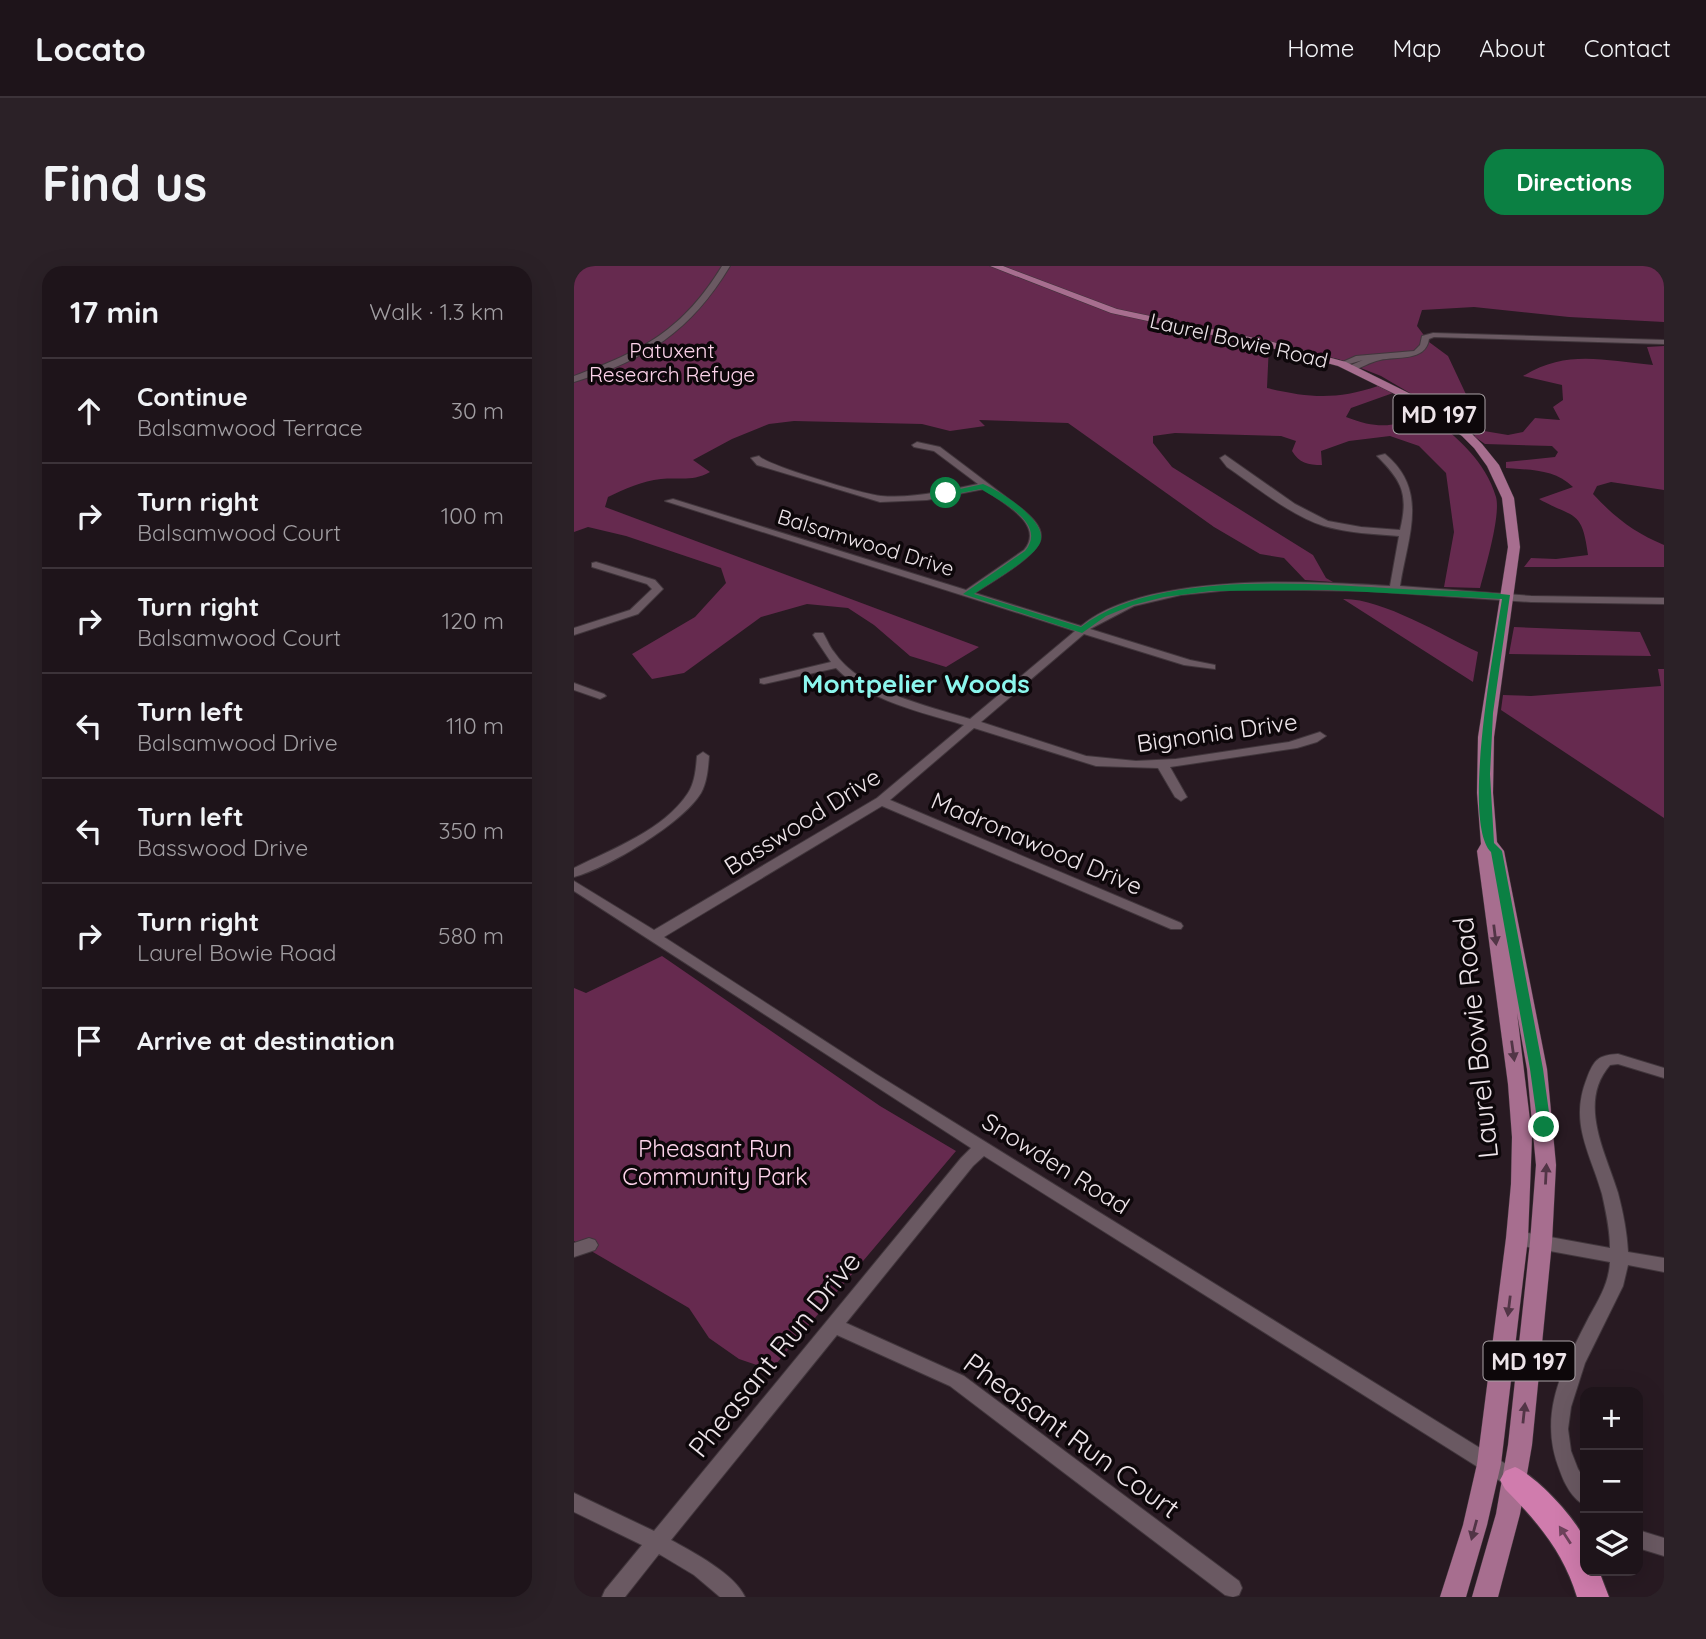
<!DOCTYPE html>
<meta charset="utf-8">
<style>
body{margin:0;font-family:Quicksand,sans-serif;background:#2b2127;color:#f1f3f6}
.controls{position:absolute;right:21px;bottom:21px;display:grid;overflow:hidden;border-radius:14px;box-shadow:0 7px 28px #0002}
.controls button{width:63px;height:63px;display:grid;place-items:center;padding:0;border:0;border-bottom:2px solid #3c3339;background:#1e141a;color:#f1f3f6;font:35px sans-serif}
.stop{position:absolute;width:21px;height:21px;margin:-16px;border:5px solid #0b8043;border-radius:50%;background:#fff}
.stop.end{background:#0b8043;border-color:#fff;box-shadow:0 2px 7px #0008}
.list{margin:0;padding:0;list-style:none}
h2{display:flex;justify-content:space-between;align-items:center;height:91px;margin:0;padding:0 28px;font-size:30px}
h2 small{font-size:23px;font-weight:400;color:#a19ea2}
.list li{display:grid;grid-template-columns:46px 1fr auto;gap:21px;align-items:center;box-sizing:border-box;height:105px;padding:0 28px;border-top:2px solid #3c3339}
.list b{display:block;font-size:26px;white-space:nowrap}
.list p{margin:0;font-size:23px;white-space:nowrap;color:#a19ea2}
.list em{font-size:23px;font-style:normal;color:#a19ea2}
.icon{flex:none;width:38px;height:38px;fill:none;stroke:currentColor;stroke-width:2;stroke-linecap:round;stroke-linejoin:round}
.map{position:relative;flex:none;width:1090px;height:1331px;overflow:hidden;border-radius:21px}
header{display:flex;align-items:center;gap:42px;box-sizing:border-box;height:98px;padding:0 35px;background:#1e141a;border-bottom:2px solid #3c3339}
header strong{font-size:33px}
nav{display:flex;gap:38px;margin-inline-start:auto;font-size:24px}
.intro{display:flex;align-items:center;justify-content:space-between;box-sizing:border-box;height:168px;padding:0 42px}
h1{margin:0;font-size:49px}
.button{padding:18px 32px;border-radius:21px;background:#0b8043;color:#fff;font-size:24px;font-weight:700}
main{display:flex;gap:42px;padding:0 42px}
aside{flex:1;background:#1e141a;border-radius:21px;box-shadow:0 7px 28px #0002}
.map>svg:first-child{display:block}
.green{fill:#662a4f}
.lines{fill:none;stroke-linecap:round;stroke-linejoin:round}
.minor-casing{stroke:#41363c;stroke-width:2}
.major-casing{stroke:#41363c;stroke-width:1}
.highway-casing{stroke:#41363c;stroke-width:2}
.minor{fill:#6a5962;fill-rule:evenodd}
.major{fill:#a76e8f;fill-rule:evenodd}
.highway{fill:#d07cad;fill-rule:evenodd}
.oneway{fill:#523546}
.oneway2{fill:#6e425c}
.route{fill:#0b8043}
.labels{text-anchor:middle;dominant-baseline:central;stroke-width:7;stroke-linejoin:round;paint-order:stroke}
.far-street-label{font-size:21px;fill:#ede4e9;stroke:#0d070a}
.far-park-label{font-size:21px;fill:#fdd3ea;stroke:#0d070a}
.shield{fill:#0d070a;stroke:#aaa2a6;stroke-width:2}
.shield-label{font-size:23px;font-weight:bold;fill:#ede4e9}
.street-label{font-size:24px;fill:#ede4e9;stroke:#0d070a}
.park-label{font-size:24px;fill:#fdd3ea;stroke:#0d070a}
.neighbourhood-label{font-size:26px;font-weight:bold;fill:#8bf6ed;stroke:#0d070a}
.near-street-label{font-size:28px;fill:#ede4e9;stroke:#0d070a}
</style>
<header>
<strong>Locato</strong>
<nav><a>Home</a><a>Map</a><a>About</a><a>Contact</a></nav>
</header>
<div class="intro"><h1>Find us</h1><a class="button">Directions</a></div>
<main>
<aside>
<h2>17 min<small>Walk · 1.3 km</small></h2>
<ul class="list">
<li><svg class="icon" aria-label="ahead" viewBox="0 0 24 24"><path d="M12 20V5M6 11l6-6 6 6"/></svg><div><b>Continue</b><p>Balsamwood Terrace</p></div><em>30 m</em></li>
<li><svg class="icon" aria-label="right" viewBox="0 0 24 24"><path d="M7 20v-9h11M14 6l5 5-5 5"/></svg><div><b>Turn right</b><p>Balsamwood Court</p></div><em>100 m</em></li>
<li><svg class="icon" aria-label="right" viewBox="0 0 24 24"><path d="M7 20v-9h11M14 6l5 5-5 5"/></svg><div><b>Turn right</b><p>Balsamwood Court</p></div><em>120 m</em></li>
<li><svg class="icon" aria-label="left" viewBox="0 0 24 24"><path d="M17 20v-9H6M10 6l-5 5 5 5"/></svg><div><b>Turn left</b><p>Balsamwood Drive</p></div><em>110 m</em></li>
<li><svg class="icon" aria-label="left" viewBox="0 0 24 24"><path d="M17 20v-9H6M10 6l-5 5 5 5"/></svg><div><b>Turn left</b><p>Basswood Drive</p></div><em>350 m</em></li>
<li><svg class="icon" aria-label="right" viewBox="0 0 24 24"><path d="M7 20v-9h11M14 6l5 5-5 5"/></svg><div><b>Turn right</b><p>Laurel Bowie Road</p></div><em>580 m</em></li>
<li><svg class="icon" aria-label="arrive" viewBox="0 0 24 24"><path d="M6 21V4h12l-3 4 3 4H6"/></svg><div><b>Arrive at destination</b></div></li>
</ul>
</aside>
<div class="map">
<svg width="1090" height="1331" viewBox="0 0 1090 1331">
<rect width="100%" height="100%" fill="#281a22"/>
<!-- green -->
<g class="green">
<path d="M0,0H1090V56L995,51L900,41L848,44L843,60L855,76L874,90L897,139L894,152L885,156L807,110L764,93L695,78L693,122C736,132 762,134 804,120L819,127L777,142L772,151C808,165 819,159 854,150C883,170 912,196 922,231C927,249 911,303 906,322L870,321L880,266L872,207L845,180L816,170L775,175L747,185L748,199C734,199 725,197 718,185L722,175L707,170L601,167L579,170V177L598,201L739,289L752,312L759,316L731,314L710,292L686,288L640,261L494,157L405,154L411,160L376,165L348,158L220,155L195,158L158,173L119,194L136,206C118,216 107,211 87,213C68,215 51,223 34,231L31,241L405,381L372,401L336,390L300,359L274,342L233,338L187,351L110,407L78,413L58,388L121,351L152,317L147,302L52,270L14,261L0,266Z"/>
<path d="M1090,80V224L1037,216L1023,220L1019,228C1040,251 1061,267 1090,279V301H950L957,292L982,293L1014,289C1008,242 1000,253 965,233L999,221C981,203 956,204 932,202V196L981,191L984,186L978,180L911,178L901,171L898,163L934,169L949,166L961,152L986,154L979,141L989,134L988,119L949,110C994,83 1030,95 1079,99L1073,81Z"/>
<path d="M769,333C807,332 868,369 904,386L899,416Z"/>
<polygon points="940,361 1066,366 1077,390 935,388"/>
<polygon points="1084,403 1090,403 1090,552 927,444 929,429 957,430 1087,420"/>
<polygon points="88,690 306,840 382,885 197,1104 165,1093 135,1072 115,1042 0,975 0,722 12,727"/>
</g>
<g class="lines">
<defs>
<g id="minor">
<path d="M148,0H156C117,65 72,94 0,116V110C69,85 109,64 148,0Z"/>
<path d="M859,67L1090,74V78L860,71L855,73C852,96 822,90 806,94C796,96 787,102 778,105L775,104V100L789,94L768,100L764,98L782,90L840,85L846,79L848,70Z"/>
<path d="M343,176L366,181L448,243C456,250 467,259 467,270C467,289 417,316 401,327L507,360C571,306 735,315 816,320L825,270C800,268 774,267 750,260C717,250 681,220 653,201L646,192L651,189L721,238L754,255L787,261L826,264C835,228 828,215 803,190L811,188C856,225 833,272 826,320L957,330L1090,332V338L957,336L794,325L666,323L607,329L560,340L516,363L616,394L641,399V403L610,399L510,368L407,456L512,490L562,495L602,493L715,476L746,466L752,470L743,476L723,482L596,501L613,531L607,535L601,531L584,502L522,500L400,462L316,534L607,657L609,660L607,663H597L308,540L90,671L302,808L948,1208L951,1214L948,1220L941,1223L934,1220L410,890L399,900L272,1057L390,1110L665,1315L668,1322L665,1329L659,1331L651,1329L376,1120L263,1069L97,1274C119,1286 161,1308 171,1331H146L120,1309L85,1288L51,1331H28L31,1324L68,1279L0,1246V1227L80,1265L387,892L397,882L0,625V615L80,664L303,532L390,459C347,446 294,435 262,402L190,418L186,417V413L257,396L239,369L241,367H249C253,373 255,380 260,386C286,425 353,440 396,453L501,365L91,235L99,233L392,324L450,284C472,258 427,236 410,223L353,234L306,236L183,199L177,192L185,190C192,199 292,229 307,230C339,233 373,224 404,218L360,185L340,181L338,179Z"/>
<polygon points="22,296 81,314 89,323 64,348 0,369 0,362 56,344 78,323 73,318 18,301 18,297"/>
<polygon points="0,417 30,428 32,430 26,433 0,424"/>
<path d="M129,486L135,490C134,503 133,516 127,527C109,557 34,602 0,611V602C38,583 90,564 114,527C121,516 122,502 123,490Z"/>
<path d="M1044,788L1090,802V812L1044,798L1036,799C1003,837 1032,887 1044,927C1049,946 1053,966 1054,986L1090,992V1006L1054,999L1049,1020L1011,1097L997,1141L994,1163L997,1185L1004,1203L1011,1214V1239C999,1234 990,1217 986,1205C963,1148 989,1102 1015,1051C1025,1033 1035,1017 1036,996L943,979L937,977L934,972L937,967L943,965L1036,982C1036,964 1032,946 1028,928C1016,886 995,857 1013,812C1020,794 1024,789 1044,788Z"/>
<polygon points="15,972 21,974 24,979 21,984 0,991 0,977"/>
<polygon points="1064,1264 1090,1272 1090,1290 1064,1282"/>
</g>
<polygon id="major" points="416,0 429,0 543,43 695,75 772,96 851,135 896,166 908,178 925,199 940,232 946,281 920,471 919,527 923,576 930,585 973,803 982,899 978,976 958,1179 946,1248 924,1331 898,1331 922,1248 934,1179 956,976 962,899 953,803 943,747 958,871 954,972 927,1198 913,1259 892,1331 866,1331 889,1259 903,1198 932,972 937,918 938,871 934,818 903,585 907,578 903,527 904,471 934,281 928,232 913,200 900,182 888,170 843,139 764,100 693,81 537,47"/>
<path id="highway" d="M941,1201C960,1208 1007,1256 1011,1277C1013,1285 1011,1296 1011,1305H1025L1035,1331H1003C990,1287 963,1255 931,1223L926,1214L931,1205Z"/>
</defs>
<!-- minor casing -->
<use href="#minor" class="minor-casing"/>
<!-- major casing -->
<use href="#major" class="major-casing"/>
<!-- highway casing -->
<use href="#highway" class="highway-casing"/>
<!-- minor -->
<use href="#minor" class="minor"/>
<!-- major -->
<use href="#major" class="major"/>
<!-- highway -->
<use href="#highway" class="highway"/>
</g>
<!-- one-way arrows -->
<defs><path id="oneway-solid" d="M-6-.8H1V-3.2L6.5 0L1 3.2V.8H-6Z" transform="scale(1.75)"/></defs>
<g class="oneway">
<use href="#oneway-solid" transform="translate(921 669) rotate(83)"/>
<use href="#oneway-solid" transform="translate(939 785) rotate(82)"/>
<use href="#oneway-solid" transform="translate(972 908) rotate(-87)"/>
<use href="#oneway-solid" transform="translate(935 1040) rotate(97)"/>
<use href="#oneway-solid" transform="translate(950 1147) rotate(-84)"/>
<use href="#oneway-solid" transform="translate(900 1264) rotate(105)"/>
</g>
<use class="oneway2" href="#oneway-solid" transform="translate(991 1269) rotate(-123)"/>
<!-- route -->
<path class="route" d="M409,218C426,225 475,255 466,277C459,293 415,317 400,328L507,361C582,303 738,318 829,323C864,325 901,324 936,329L919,447L916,508L920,577L928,585L969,803L977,861L975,865H966L964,861L956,803L917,586C887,556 921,378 928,333L754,324L637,325L590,331L559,339L532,350L508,367L389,328L451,285C474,257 427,236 407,223L372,230L368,227Z"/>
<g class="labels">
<!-- far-street labels -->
<g class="far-street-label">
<text transform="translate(665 74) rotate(13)">Laurel Bowie Road</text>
<text transform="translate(292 276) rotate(17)">Balsamwood Drive</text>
</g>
<!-- far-park labels -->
<g class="far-park-label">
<text x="98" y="84">Patuxent<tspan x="98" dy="24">Research Refuge</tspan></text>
</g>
<!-- shield labels -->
<g class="shield">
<rect x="819.5" y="128.5" width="91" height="39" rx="5"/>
<rect x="909.5" y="1075.5" width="91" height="39" rx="5"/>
</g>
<g class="shield-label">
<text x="865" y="148">MD 197</text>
<text x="955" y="1095">MD 197</text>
</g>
<!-- street labels -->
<g class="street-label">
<text transform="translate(643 466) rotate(-8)">Bignonia Drive</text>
<text transform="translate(228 555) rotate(-32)">Basswood Drive</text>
<text transform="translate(463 577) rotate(23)">Madronawood Drive</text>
<text transform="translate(482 897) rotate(32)">Snowden Road</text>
</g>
<!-- park labels -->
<g class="park-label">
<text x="141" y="882">Pheasant Run<tspan x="141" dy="28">Community Park</tspan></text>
</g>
<!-- neighbourhood labels -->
<g class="neighbourhood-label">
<text x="342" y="417">Montpelier Woods</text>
</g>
<!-- near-street labels -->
<g class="near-street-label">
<text transform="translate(901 772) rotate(-96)">Laurel Bowie Road</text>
<text transform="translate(200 1088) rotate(-51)">Pheasant Run Drive</text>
<text transform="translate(498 1169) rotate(36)">Pheasant Run Court</text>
</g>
</g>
</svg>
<div class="controls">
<button>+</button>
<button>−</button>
<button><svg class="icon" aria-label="layers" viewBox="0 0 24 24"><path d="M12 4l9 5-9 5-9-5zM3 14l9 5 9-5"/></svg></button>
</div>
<div class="stop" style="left:372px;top:227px"></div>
<div class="stop end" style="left:970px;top:861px"></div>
</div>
</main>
